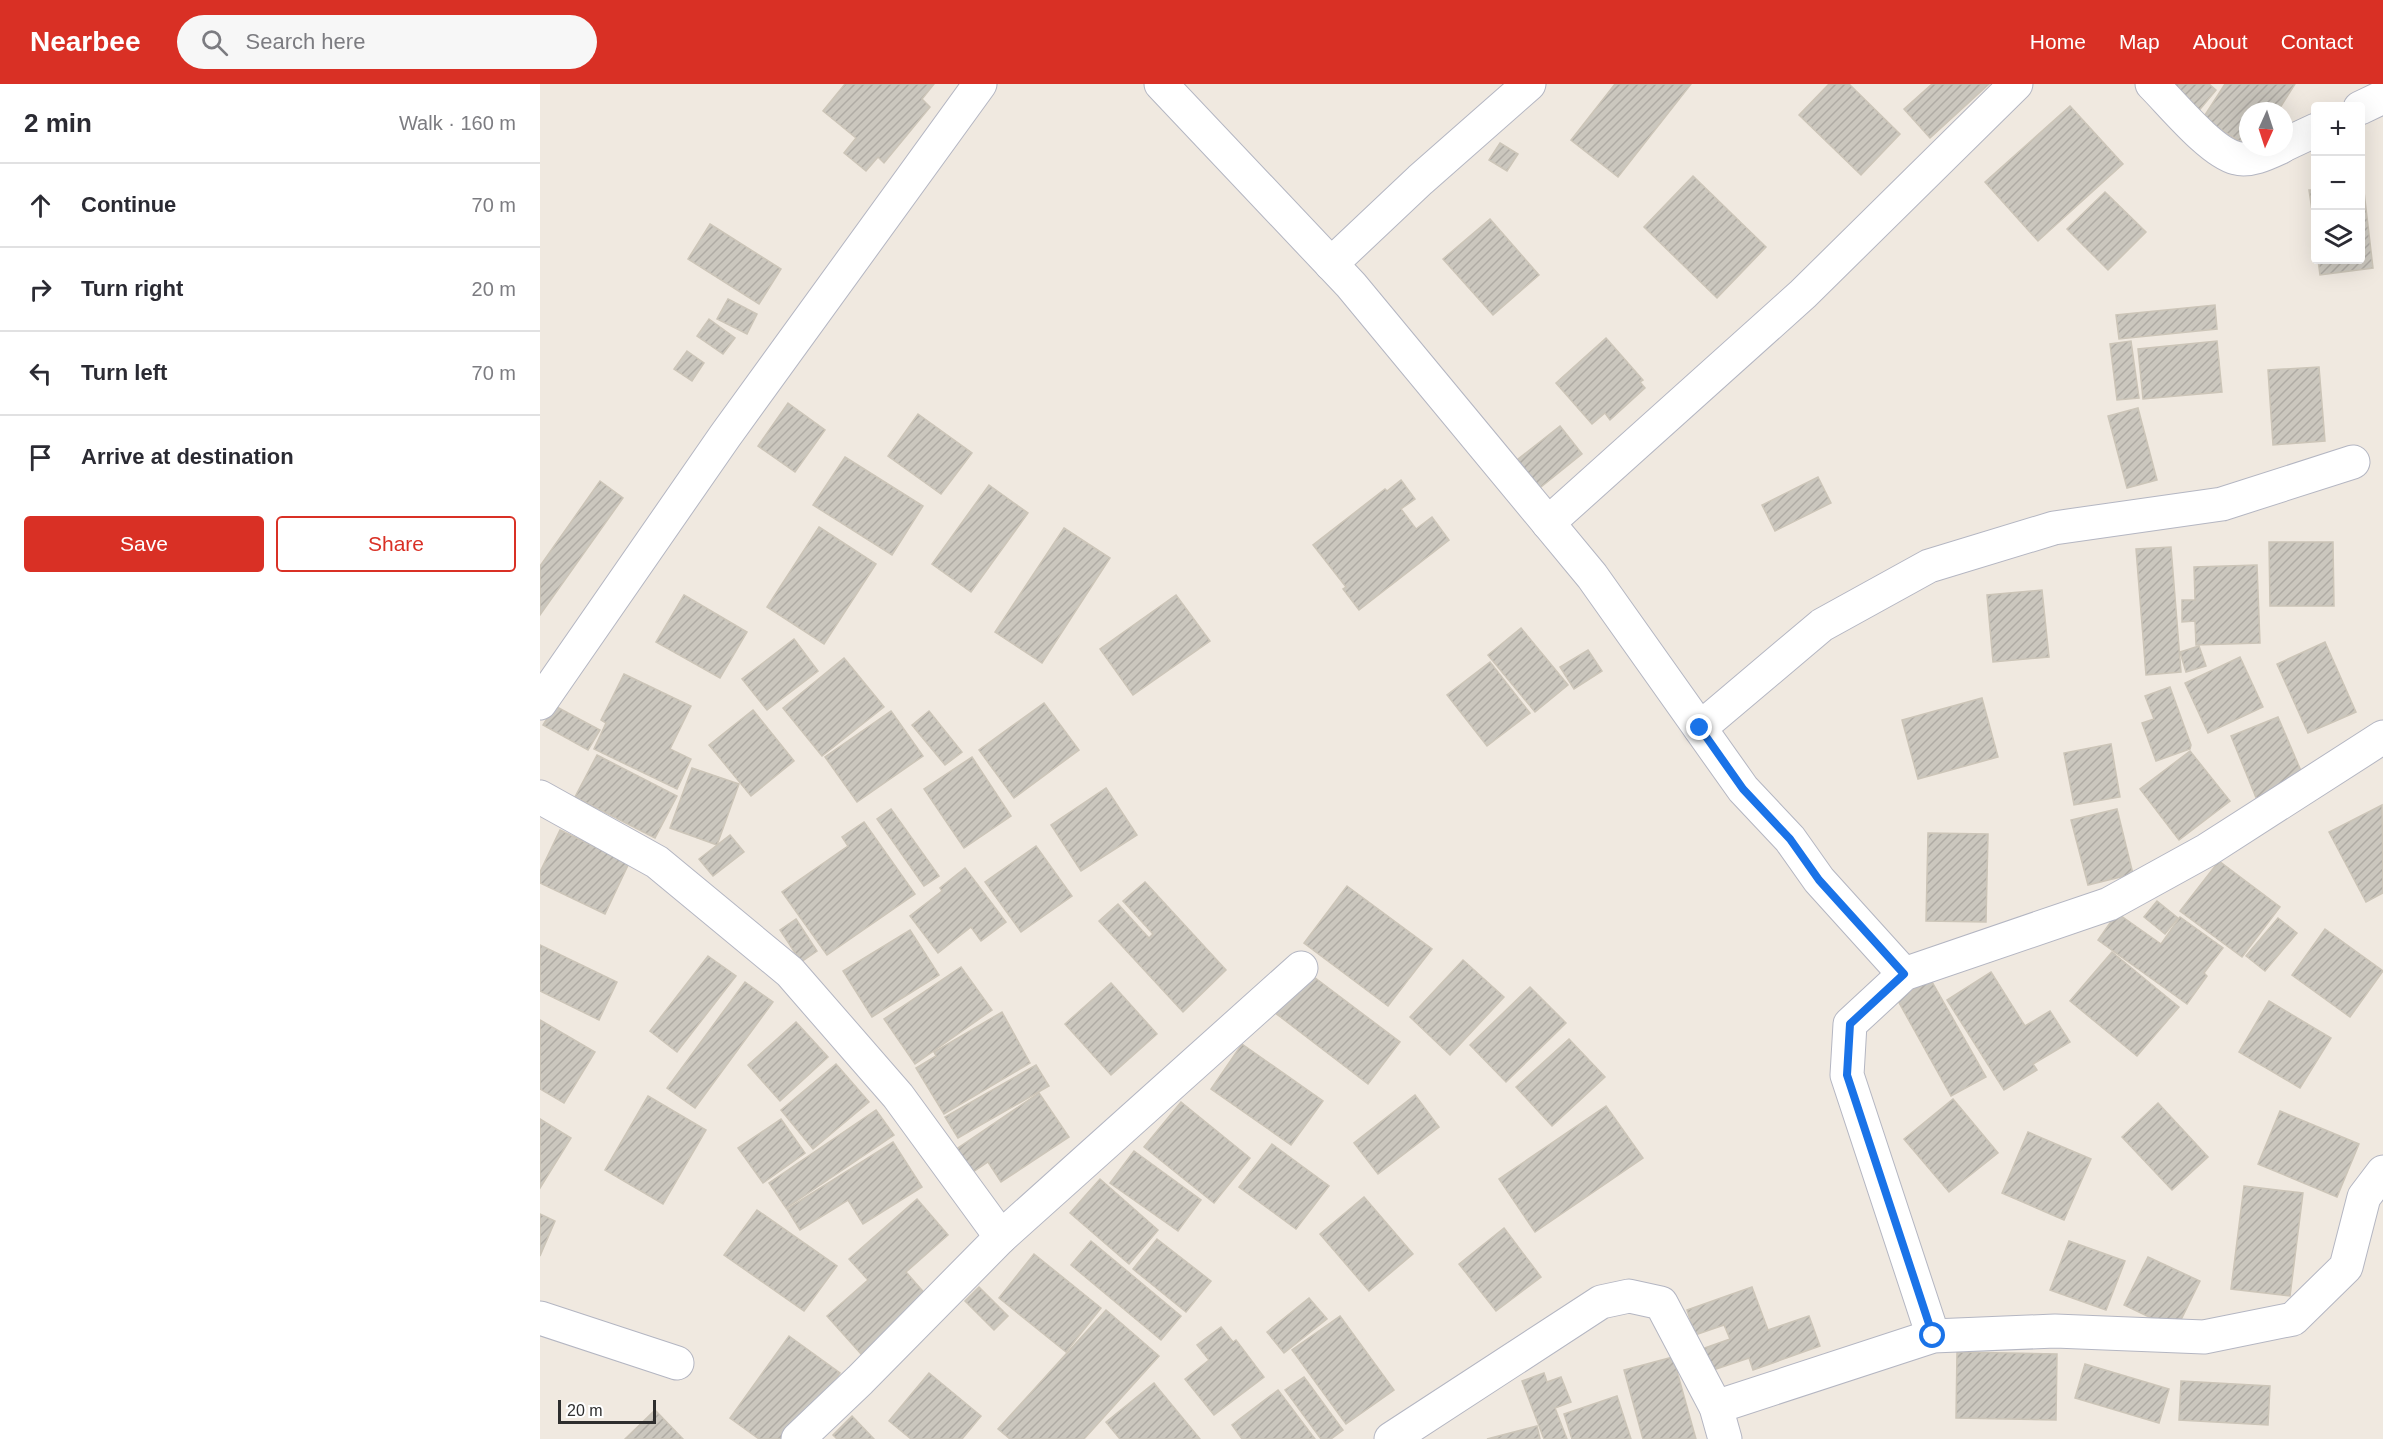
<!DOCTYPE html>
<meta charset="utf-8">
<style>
body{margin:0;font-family:Arial,sans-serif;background:#f7f7f7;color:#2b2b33}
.controls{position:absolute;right:18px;top:18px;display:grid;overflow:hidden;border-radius:6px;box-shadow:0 6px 24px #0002}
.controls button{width:54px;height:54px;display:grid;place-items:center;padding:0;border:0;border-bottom:2px solid #e1e1e2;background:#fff;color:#2b2b33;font:30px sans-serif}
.compass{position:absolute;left:1699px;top:18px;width:54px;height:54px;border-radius:50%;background:#fff;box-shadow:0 6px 24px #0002;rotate:183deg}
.scale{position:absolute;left:18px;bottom:15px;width:98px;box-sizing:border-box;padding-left:6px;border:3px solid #2e2e2e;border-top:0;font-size:16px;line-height:21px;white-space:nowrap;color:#2e2e2e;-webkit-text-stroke:4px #fff;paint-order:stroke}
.stop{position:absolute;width:18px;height:18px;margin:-14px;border:4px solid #1a73e8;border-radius:50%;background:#fff}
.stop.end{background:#1a73e8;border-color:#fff;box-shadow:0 2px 6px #0008}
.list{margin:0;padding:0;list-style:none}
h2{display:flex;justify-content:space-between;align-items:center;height:78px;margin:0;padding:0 24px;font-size:26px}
h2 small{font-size:20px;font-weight:400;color:#7c7c81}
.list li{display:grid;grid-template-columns:39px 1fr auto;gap:18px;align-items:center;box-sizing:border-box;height:84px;padding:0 24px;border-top:2px solid #e1e1e2}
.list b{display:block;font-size:22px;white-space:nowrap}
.list em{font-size:20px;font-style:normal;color:#7c7c81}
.actions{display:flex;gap:12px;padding:18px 24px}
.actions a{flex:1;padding:14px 0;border:2px solid #d93025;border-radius:6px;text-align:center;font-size:21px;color:#d93025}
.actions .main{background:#d93025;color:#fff}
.icon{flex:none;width:33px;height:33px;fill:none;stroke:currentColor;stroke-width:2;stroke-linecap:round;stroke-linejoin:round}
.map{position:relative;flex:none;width:1843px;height:1355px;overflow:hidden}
header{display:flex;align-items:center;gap:36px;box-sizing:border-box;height:84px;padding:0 30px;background:#d93025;color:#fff}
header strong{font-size:28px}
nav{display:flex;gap:33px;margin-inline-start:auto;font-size:21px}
.search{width:420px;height:54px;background:#f7f7f7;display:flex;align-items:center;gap:15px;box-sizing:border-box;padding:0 21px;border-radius:33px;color:#7c7c81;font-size:22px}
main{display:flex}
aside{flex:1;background:#fff}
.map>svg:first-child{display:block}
.building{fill:url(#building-hatch);stroke:#ccc5b8;stroke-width:1.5}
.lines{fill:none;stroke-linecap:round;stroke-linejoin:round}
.minor-casing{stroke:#b4b6c2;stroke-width:35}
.minor{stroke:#fff;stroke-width:33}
.route{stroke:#1a73e8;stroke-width:8}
</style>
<header>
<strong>Nearbee</strong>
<div class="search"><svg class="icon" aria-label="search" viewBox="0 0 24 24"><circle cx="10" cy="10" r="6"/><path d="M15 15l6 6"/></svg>Search here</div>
<nav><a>Home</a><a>Map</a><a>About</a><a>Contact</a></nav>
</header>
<main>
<aside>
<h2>2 min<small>Walk · 160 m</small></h2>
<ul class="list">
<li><svg class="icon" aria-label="ahead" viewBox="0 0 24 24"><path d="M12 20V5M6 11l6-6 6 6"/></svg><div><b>Continue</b></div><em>70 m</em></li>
<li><svg class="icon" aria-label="right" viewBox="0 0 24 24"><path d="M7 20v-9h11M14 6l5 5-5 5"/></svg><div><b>Turn right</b></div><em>20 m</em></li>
<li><svg class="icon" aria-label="left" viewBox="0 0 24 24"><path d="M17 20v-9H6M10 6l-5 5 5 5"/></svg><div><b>Turn left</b></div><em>70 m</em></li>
<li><svg class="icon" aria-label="arrive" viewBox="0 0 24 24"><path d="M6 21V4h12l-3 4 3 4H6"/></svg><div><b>Arrive at destination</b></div></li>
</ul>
<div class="actions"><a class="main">Save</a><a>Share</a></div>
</aside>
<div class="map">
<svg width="1843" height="1355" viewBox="0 0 1843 1355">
<defs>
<pattern id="building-hatch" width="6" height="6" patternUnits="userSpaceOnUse" patternTransform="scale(1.5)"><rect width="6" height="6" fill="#cbc7be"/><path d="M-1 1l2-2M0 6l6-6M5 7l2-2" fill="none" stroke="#afaba4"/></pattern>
</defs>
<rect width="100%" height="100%" fill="#f0e9e0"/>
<!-- building -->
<g class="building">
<polygon points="305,0 394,0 382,15 390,23 344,79 338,73 326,87 304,69 316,54 283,27"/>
<polygon points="1075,0 1151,0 1078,93 1031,56"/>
<polygon points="1289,0 1309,0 1360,50 1321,91 1259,31"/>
<polygon points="1392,0 1449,0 1390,54 1364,25"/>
<polygon points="1635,0 1669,0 1676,6 1656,30"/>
<polygon points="1685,0 1755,0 1738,27 1708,27 1708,63 1713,66 1663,34"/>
<polygon points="1530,22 1583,80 1498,157 1445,98"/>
<polygon points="960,59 978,70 967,87 949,76"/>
<polygon points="1153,92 1226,163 1177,214 1104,143"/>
<polygon points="1823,99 1833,184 1780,191 1778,176 1820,176 1820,100"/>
<polygon points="1769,106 1776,106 1776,154"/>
<polygon points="1565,108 1606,148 1568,186 1527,145"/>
<polygon points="950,135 999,191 953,231 903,175"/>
<polygon points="170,140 241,185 219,220 148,175"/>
<polygon points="188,215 217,230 207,250 177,235"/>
<polygon points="1675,221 1677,245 1579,255 1576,231"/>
<polygon points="169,235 195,254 183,270 157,252"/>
<polygon points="1066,254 1103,296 1100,298 1105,304 1070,336 1065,329 1052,340 1016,299"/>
<polygon points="1591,257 1599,314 1577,316 1570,260"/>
<polygon points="1677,257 1682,308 1603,315 1598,265"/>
<polygon points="147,267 164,279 152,297 134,285"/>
<polygon points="1779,283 1785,357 1733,361 1728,286"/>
<polygon points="248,319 285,346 255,388 218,362"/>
<polygon points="1598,324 1617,396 1587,404 1568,332"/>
<polygon points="378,330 432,369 401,410 348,372"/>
<polygon points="1020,342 1042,370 991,411 968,383"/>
<polygon points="305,373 383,422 352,471 273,421"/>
<polygon points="1278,393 1291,419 1235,447 1222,421"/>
<polygon points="861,396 875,415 861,425 876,445 892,433 909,456 819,526 803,505 806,503 773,461 845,405 847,407"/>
<polygon points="60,397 83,414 0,531 0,482"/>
<polygon points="449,401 488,429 431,508 392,480"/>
<polygon points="279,443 336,480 284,560 227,523"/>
<polygon points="524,444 570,474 502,579 455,548"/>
<polygon points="1729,458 1793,458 1794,522 1730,522"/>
<polygon points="1631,463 1641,588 1606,591 1596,465"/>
<polygon points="1717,481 1720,559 1656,561 1655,537 1642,538 1642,516 1655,516 1654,483"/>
<polygon points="1502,506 1509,573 1453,578 1447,511"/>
<polygon points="144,511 207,548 180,594 116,558"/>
<polygon points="636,511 670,557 593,611 560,565"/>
<polygon points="981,544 1028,601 995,628 948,571"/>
<polygon points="254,555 278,587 227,626 202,595"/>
<polygon points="1785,558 1816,628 1768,649 1737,580"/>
<polygon points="1659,562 1666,582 1646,588 1640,568"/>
<polygon points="1048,566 1062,587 1034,605 1020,583"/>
<polygon points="1700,573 1723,623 1668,649 1645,599"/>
<polygon points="304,574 344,623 282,672 243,624"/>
<polygon points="950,578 990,629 947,662 907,611"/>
<polygon points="84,590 151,622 130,665 151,675 137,705 54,665 66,639 61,636"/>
<polygon points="1630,603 1651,661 1650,665 1616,677 1602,639 1614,635 1605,612"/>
<polygon points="1442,614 1458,673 1378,695 1362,636"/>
<polygon points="504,619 539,666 474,714 439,666"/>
<polygon points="15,622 60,646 48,666 3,641"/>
<polygon points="213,626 254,677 211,712 169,661"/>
<polygon points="351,627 383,672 317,718 285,673"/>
<polygon points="389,627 422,668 405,681 372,641"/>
<polygon points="1738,633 1767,701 1719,721 1691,652"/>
<polygon points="1571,660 1580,713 1534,721 1524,669"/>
<polygon points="1650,667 1690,717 1639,756 1600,705"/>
<polygon points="57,671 137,712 115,754 35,713"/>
<polygon points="432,673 471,732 424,764 384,705"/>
<polygon points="152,684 199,700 177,761 130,744"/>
<polygon points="566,704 597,751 541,787 511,741"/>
<polygon points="1842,721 1843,809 1826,818 1789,748"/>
<polygon points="351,725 399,792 384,802 337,735"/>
<polygon points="1577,725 1593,790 1548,801 1531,736"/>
<polygon points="324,738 375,810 287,871 242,808 308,762 302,753"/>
<polygon points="20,746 89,779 65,830 0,799 0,788"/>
<polygon points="1388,749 1448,750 1446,838 1386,837"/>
<polygon points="190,751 204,768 173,792 159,775"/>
<polygon points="496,762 532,812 481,848 445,798"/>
<polygon points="1679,777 1740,823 1702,873 1640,827"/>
<polygon points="425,784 466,838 441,857 431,843 398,869 370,832 402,807 400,804"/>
<polygon points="605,798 686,886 643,928 559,837 578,820 609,854 613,850 583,817"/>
<polygon points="807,802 892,865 848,922 764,859"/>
<polygon points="1617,817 1638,834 1625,850 1604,833"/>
<polygon points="1577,829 1621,860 1640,833 1683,864 1664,889 1667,892 1647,920 1558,856"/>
<polygon points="1738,834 1757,849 1725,887 1706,872"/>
<polygon points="256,835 277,867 261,878 240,846"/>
<polygon points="1785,845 1843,887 1810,933 1752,891"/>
<polygon points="370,846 399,891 332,933 303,887"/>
<polygon points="0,861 77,898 59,936 0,907"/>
<polygon points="1572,868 1639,923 1597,972 1530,917"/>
<polygon points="168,872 196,892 137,968 110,947"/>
<polygon points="923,876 964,913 910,971 870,933"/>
<polygon points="421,883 452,926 375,980 344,935"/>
<polygon points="766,887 860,958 828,1000 734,928"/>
<polygon points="1451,888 1485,942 1510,927 1530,958 1493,980 1497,986 1464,1006 1407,916"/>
<polygon points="1391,896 1446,993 1411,1012 1357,915"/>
<polygon points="205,898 233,918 155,1024 127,1004"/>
<polygon points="571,899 617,950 571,991 525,940"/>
<polygon points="990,903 1026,939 966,998 930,961"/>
<polygon points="1729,917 1791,954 1760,1004 1699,968"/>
<polygon points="462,928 490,979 404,1030 376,984 396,972 394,968"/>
<polygon points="0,936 55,968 24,1019 0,1005"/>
<polygon points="256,938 288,973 240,1017 208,981"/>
<polygon points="1029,955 1065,993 1012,1042 976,1003"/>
<polygon points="702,960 783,1017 751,1061 671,1005"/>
<polygon points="296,980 329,1018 273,1065 241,1026"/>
<polygon points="496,981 509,1002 418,1054 405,1033"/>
<polygon points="499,1009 529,1053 461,1098 448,1078 430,1090 415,1066"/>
<polygon points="875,1011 899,1043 838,1090 814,1059"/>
<polygon points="108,1012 166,1046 123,1120 65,1086"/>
<polygon points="1413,1015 1458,1069 1409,1108 1364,1055"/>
<polygon points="641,1018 710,1074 674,1119 604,1063"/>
<polygon points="1618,1019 1668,1073 1632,1106 1582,1053"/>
<polygon points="1066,1022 1103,1074 995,1148 959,1095"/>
<polygon points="336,1026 354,1051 246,1124 229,1099"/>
<polygon points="1740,1027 1819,1060 1797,1113 1718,1080"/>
<polygon points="0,1035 31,1054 0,1104"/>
<polygon points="241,1035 265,1069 223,1099 198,1064"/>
<polygon points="1488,1048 1551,1075 1524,1136 1462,1109"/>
<polygon points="353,1058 382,1103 323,1140 308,1116 260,1146 247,1125"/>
<polygon points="732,1060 789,1102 756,1145 699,1103"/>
<polygon points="594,1067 661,1116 638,1147 570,1099"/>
<polygon points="560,1095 618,1146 589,1180 530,1129"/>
<polygon points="1704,1102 1763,1109 1750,1212 1691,1205"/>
<polygon points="824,1113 873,1170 829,1207 780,1150"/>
<polygon points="377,1115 408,1151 366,1188 387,1212 321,1270 287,1232 328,1196 309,1175"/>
<polygon points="217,1126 297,1182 264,1227 184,1171"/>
<polygon points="0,1130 15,1137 0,1172"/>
<polygon points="964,1144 1001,1193 956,1227 919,1180"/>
<polygon points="617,1155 671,1197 646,1228 593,1185"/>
<polygon points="551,1157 641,1232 621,1256 531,1181"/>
<polygon points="1529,1157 1585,1177 1566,1226 1510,1206"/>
<polygon points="494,1170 561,1224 526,1268 459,1214"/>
<polygon points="1608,1173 1660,1197 1636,1246 1584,1221"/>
<polygon points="439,1203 468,1232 454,1246 425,1217"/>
<polygon points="1212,1203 1228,1246 1269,1232 1280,1262 1213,1286 1209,1274 1170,1287 1162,1265 1190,1255 1184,1241 1155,1251 1147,1226"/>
<polygon points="769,1214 787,1235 744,1269 727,1248"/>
<polygon points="566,1226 619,1272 544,1355 470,1355 458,1345"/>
<polygon points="800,1232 854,1306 806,1340 752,1266"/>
<polygon points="681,1243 693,1258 696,1256 724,1293 674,1331 645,1295 669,1276 657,1261"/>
<polygon points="249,1252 300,1289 252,1355 219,1355 190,1334"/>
<polygon points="1417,1268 1517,1270 1516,1336 1416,1334"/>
<polygon points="1133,1273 1156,1355 1103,1355 1084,1286"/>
<polygon points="1545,1280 1629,1305 1619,1339 1535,1314"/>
<polygon points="389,1289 441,1332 422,1355 371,1355 349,1337"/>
<polygon points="1004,1289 1007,1298 1021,1293 1031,1318 1015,1324 1027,1355 1004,1355 982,1297"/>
<polygon points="764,1293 803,1346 791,1355 781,1355 745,1306"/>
<polygon points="1641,1297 1730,1302 1728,1341 1639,1336"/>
<polygon points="614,1299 617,1303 660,1355 580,1355 566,1338"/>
<polygon points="738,1306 775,1355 702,1355 692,1341"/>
<polygon points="1077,1312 1091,1355 1032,1355 1024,1330"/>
<polygon points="115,1326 143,1355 85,1355"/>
<polygon points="312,1332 334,1355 297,1355 293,1351"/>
<polygon points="997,1342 1000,1355 947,1355"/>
</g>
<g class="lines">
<defs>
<g id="minor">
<polyline points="621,0 811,201 1052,492 1203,705 1250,755 1279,796 1364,890"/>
<path d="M1612,0C1632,20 1671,68 1696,74C1710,78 1728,69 1741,63"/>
<polyline points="1820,24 1843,13"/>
<polyline points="1744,61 1776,46"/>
<polyline points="791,180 880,96 989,0"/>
<polyline points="1008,439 1263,210 1476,0"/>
<polyline points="0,619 185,352 440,0"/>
<polyline points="1160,644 1282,541 1389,482 1514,444 1682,420 1813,378"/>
<polyline points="0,713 117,778 250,888 358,1012 461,1153"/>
<polyline points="0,1234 137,1279"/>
<polyline points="1393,1252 1307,991 1310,940 1364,890 1569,820 1667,766 1843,653"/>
<polyline points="1176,1323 1393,1252 1515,1247 1664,1253 1753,1235 1806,1183 1824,1113 1843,1088"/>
<polyline points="258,1355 320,1296 461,1153 761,884"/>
<polyline points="851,1355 1061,1218 1089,1212 1121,1219 1176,1323 1185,1355"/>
</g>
</defs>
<!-- minor casing -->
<use href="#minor" class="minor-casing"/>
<!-- minor -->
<use href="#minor" class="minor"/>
</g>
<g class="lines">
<!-- route -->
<polyline class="route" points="1160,644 1203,705 1250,755 1279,796 1364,890 1310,940 1307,991 1393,1252"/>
</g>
</svg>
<div class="controls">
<button>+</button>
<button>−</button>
<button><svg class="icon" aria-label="layers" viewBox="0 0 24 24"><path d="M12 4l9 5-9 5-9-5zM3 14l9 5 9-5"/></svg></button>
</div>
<svg class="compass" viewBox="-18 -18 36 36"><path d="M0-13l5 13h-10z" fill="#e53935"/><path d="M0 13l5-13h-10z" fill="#7c7c81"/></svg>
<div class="scale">20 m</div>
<div class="stop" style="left:1393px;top:1252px"></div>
<div class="stop end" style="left:1160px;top:644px"></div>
</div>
</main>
